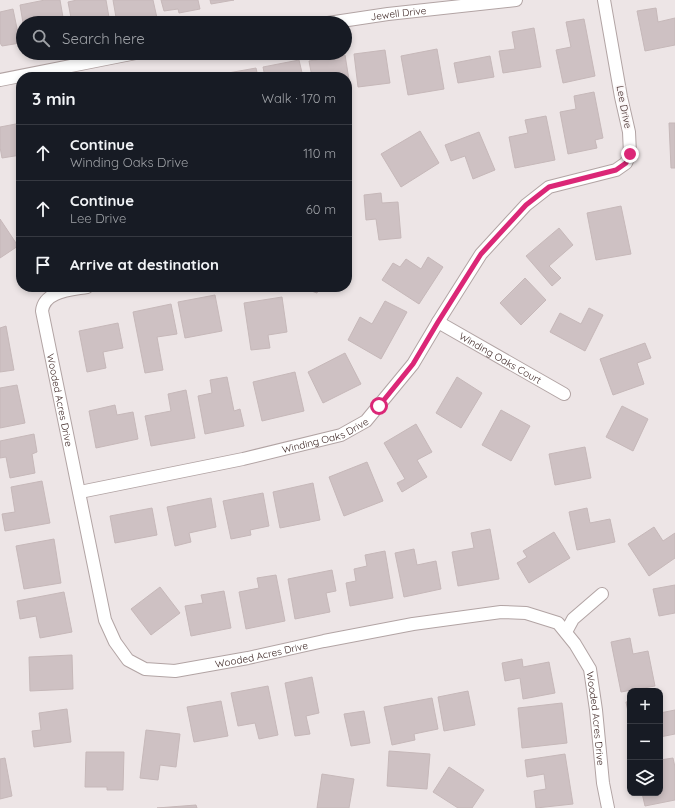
<!DOCTYPE html>
<meta charset="utf-8">
<style>
body{margin:0;font-family:Quicksand,sans-serif;background:#242831;color:#f1f3f6}
.controls{position:absolute;right:12px;bottom:12px;display:grid;overflow:hidden;border-radius:8px;box-shadow:0 2px 6px #0003}
.controls button{width:36px;height:36px;display:grid;place-items:center;padding:0;border:0;border-bottom:1px solid #363941;background:#171b24;color:#f1f3f6;font:20px sans-serif}
.stop{position:absolute;width:12px;height:12px;margin:-9px;border:3px solid #db2777;border-radius:50%;background:#fff}
.stop.end{background:#db2777;border-color:#fff;box-shadow:0 1px 4px #0008}
.list{margin:0;padding:0;list-style:none}
h2{display:flex;justify-content:space-between;align-items:center;height:52px;margin:0;padding:0 16px;font-size:17px}
h2 small{font-size:13px;font-weight:400;color:#9ea1a6}
.list li{display:grid;grid-template-columns:26px 1fr auto;gap:12px;align-items:center;box-sizing:border-box;height:56px;padding:0 16px;border-top:1px solid #363941}
.list b{display:block;font-size:15px;white-space:nowrap}
.list p{margin:0;font-size:13px;white-space:nowrap;color:#9ea1a6}
.list em{font-size:13px;font-style:normal;color:#9ea1a6}
.icon{flex:none;width:22px;height:22px;fill:none;stroke:currentColor;stroke-width:2;stroke-linecap:round;stroke-linejoin:round}
.map{position:relative;flex:none;width:675px;height:808px;overflow:hidden}
.search{position:absolute;background:#171b24;box-shadow:0 2px 6px #0003;left:16px;top:16px;width:336px;height:44px;display:flex;align-items:center;gap:10px;box-sizing:border-box;padding:0 14px;border-radius:22px;color:#9ea1a6;font-size:15px}
.panel{position:absolute;background:#171b24;box-shadow:0 2px 6px #0003;left:16px;top:72px;width:336px;height:220px;border-radius:16px}
.map>svg:first-child{display:block}
.building{fill:#cec1c3;stroke:#c6b8b9}
.lines{fill:none;stroke-linecap:round;stroke-linejoin:round}
.minor-casing{stroke:#b2a4a4;stroke-width:14}
.minor{stroke:#fff;stroke-width:12}
.route{stroke:#db2777;stroke-width:5}
.labels{text-anchor:middle;dominant-baseline:central;stroke-width:3.5;stroke-linejoin:round;paint-order:stroke}
.street-label{font-size:10px;fill:#3e2725;stroke:#faf5f6}
</style>
<div class="map">
<svg width="675" height="808" viewBox="0 0 675 808">
<rect width="100%" height="100%" fill="#ede5e6"/>
<!-- building -->
<g class="building">
<polygon points="45,0 60,0 64,23 23,23 20,5"/>
<polygon points="77,0 106,0 110,23 72,23 68,2"/>
<polygon points="113,0 153,0 157,18 131,23 117,23"/>
<polygon points="161,0 198,0 200,9 179,13 178,9 164,11"/>
<polygon points="210,0 234,0 211,4"/>
<polygon points="656,8 658,22 675,18 675,45 645,51 637,11"/>
<polygon points="13,9 20,43 2,46 0,43 0,12"/>
<polygon points="584,19 595,76 563,83 556,50 571,47 566,22"/>
<polygon points="534,28 541,67 503,73 499,51 515,49 512,32"/>
<polygon points="437,49 444,89 408,95 401,56"/>
<polygon points="385,50 390,83 358,87 354,54"/>
<polygon points="345,55 350,86 347,86 347,77 312,77 309,61"/>
<polygon points="490,56 494,77 458,83 454,63"/>
<polygon points="299,60 303,77 265,77 263,67"/>
<polygon points="256,68 258,77 218,77 217,75"/>
<polygon points="594,92 603,138 595,140 597,148 568,154 560,112 576,109 574,96"/>
<polygon points="546,116 555,160 515,168 509,137 528,133 525,120"/>
<polygon points="21,123 21,155 2,158 0,147 0,127"/>
<polygon points="669,123 675,123 675,168 671,168"/>
<polygon points="420,131 439,163 401,187 381,154"/>
<polygon points="479,132 495,170 473,179 465,156 451,161 445,145"/>
<polygon points="381,193 382,203 398,202 401,238 379,240 376,219 366,220 364,195"/>
<polygon points="621,206 631,254 596,260 587,213"/>
<polygon points="0,219 18,246 0,258"/>
<polygon points="559,228 573,245 549,266 561,278 552,286 526,256"/>
<polygon points="428,257 443,267 419,304 382,280 393,263 400,267 406,259 421,269"/>
<polygon points="525,278 546,300 521,325 500,303"/>
<polygon points="300,287 319,287 317,293"/>
<polygon points="215,295 222,331 185,338 178,302"/>
<polygon points="282,297 287,332 268,335 270,348 251,350 244,303"/>
<polygon points="385,301 407,312 381,359 348,340 360,317 372,324"/>
<polygon points="171,304 177,334 157,337 163,370 145,373 133,312"/>
<polygon points="589,308 603,315 585,351 550,332 560,313 581,324"/>
<polygon points="118,323 123,348 103,352 106,368 87,372 79,331"/>
<polygon points="6,326 14,370 0,372 0,328"/>
<polygon points="645,343 651,358 637,363 644,384 613,395 600,359"/>
<polygon points="345,353 361,384 323,403 308,372"/>
<polygon points="295,372 304,411 262,421 253,382"/>
<polygon points="227,377 234,411 240,409 244,426 205,434 198,396 212,393 210,380"/>
<polygon points="457,377 482,393 461,428 436,413"/>
<polygon points="17,385 25,423 0,428 0,388"/>
<polygon points="186,390 195,438 151,446 145,416 171,411 168,394"/>
<polygon points="115,405 117,415 133,412 138,439 96,448 89,411"/>
<polygon points="622,406 648,419 633,451 606,437"/>
<polygon points="501,410 530,426 511,461 482,445"/>
<polygon points="416,424 432,452 417,460 427,477 402,492 397,483 405,479 384,443"/>
<polygon points="34,434 37,452 32,454 35,473 10,478 6,457 0,458 0,441"/>
<polygon points="585,447 591,478 555,485 549,454"/>
<polygon points="367,462 383,501 344,516 329,477"/>
<polygon points="42,481 50,523 5,531 2,514 15,512 11,487"/>
<polygon points="313,483 320,520 280,528 273,492"/>
<polygon points="263,493 269,526 250,530 251,535 231,539 223,501"/>
<polygon points="211,498 216,527 189,533 191,542 175,546 167,507"/>
<polygon points="152,508 157,535 115,543 110,516"/>
<polygon points="587,508 590,523 610,519 615,542 577,550 569,512"/>
<polygon points="654,527 663,541 675,533 675,558 649,576 628,544"/>
<polygon points="490,529 499,579 458,586 452,552 474,548 471,533"/>
<polygon points="554,532 570,558 529,583 517,563 527,557 523,551"/>
<polygon points="54,539 61,583 24,589 16,546"/>
<polygon points="414,549 417,565 436,561 441,589 404,597 395,553"/>
<polygon points="385,551 393,598 350,606 346,583 356,581 354,569 367,566 365,555"/>
<polygon points="332,570 336,591 326,593 330,612 295,619 288,579"/>
<polygon points="276,575 285,621 246,629 239,592 259,588 257,578"/>
<polygon points="675,585 675,613 659,616 653,589"/>
<polygon points="160,587 180,613 151,635 131,609"/>
<polygon points="224,591 231,628 191,636 185,606 203,603 201,595"/>
<polygon points="64,592 72,632 40,638 36,616 20,619 17,601"/>
<polygon points="630,638 633,654 648,651 655,686 621,692 611,642"/>
<polygon points="72,655 73,689 30,691 29,657"/>
<polygon points="522,659 523,667 549,662 555,693 523,699 520,678 505,681 502,663"/>
<polygon points="312,677 319,713 306,716 310,734 295,736 285,683"/>
<polygon points="268,686 278,735 259,739 255,723 238,726 231,693"/>
<polygon points="468,691 475,725 444,731 438,697"/>
<polygon points="432,698 438,729 414,734 415,740 392,745 384,707"/>
<polygon points="221,701 228,736 194,742 187,707"/>
<polygon points="630,701 630,721 626,702"/>
<polygon points="562,703 567,743 522,748 518,708"/>
<polygon points="67,709 71,742 34,747 32,731 41,730 39,713"/>
<polygon points="675,710 675,734 660,737 660,713"/>
<polygon points="364,711 370,743 351,746 344,714"/>
<polygon points="146,730 180,734 176,767 160,765 158,780 140,778"/>
<polygon points="389,751 430,754 427,789 387,786"/>
<polygon points="86,752 124,752 123,790 107,790 107,787 85,787"/>
<polygon points="565,754 573,804 536,808 534,791 546,789 544,774 527,777 525,760"/>
<polygon points="5,758 12,796 0,799 0,759"/>
<polygon points="673,758 675,767 675,800 645,806 642,793 660,793 660,760"/>
<polygon points="449,767 484,790 472,808 458,808 433,792"/>
<polygon points="322,774 354,779 349,808 317,808"/>
<polygon points="196,805 197,808 157,808"/>
</g>
<g class="lines">
<defs>
<g id="minor">
<path id="s1" d="M328,23L388,14L516,0"/>
<polyline points="0,80 136,53"/>
<path id="s2" d="M87,287C71,290 44,291 42,311L105,620L115,642L128,660L145,669L175,671L248,658L324,641L413,624L501,612L526,613L558,623L575,644L590,669L596,710L603,783L608,808"/>
<path id="s3" d="M438,322L564,394"/>
<path id="s4" d="M80,492L243,459L341,435L366,421L413,364L438,322L481,254L526,205L549,187L616,170L626,163L630,154L629,132L621,97L604,0"/>
<polyline points="566,632 573,619 602,594"/>
</g>
</defs>
<!-- minor casing -->
<use href="#minor" class="minor-casing"/>
<!-- minor -->
<use href="#minor" class="minor"/>
</g>
<g class="lines">
<!-- route -->
<polyline class="route" points="379,406 413,364 438,322 481,254 526,205 549,187 616,170 626,163 630,154"/>
</g>
<g class="labels">
<!-- street labels -->
<g class="street-label">
<text stroke="none"><textPath href="#s1" startOffset="71">Jewell Drive</textPath></text>
<text transform="translate(624 107) rotate(79)">Lee Drive</text>
<text stroke="none"><textPath href="#s3" startOffset="72">Winding Oaks Court</textPath></text>
<text stroke="none"><textPath href="#s2" startOffset="146">Wooded Acres Drive</textPath></text>
<text stroke="none"><textPath href="#s4" startOffset="252">Winding Oaks Drive</textPath></text>
<text stroke="none"><textPath href="#s2" startOffset="554">Wooded Acres Drive</textPath></text>
<text stroke="none"><textPath href="#s2" startOffset="962">Wooded Acres Drive</textPath></text>
</g>
</g>
</svg>
<div class="controls">
<button>+</button>
<button>−</button>
<button><svg class="icon" aria-label="layers" viewBox="0 0 24 24"><path d="M12 4l9 5-9 5-9-5zM3 14l9 5 9-5"/></svg></button>
</div>
<div class="stop" style="left:379px;top:406px"></div>
<div class="stop end" style="left:630px;top:154px"></div>
<div class="search"><svg class="icon" aria-label="search" viewBox="0 0 24 24"><circle cx="10" cy="10" r="6"/><path d="M15 15l6 6"/></svg>Search here</div>
<section class="panel">
<h2>3 min<small>Walk · 170 m</small></h2>
<ul class="list">
<li><svg class="icon" aria-label="ahead" viewBox="0 0 24 24"><path d="M12 20V5M6 11l6-6 6 6"/></svg><div><b>Continue</b><p>Winding Oaks Drive</p></div><em>110 m</em></li>
<li><svg class="icon" aria-label="ahead" viewBox="0 0 24 24"><path d="M12 20V5M6 11l6-6 6 6"/></svg><div><b>Continue</b><p>Lee Drive</p></div><em>60 m</em></li>
<li><svg class="icon" aria-label="arrive" viewBox="0 0 24 24"><path d="M6 21V4h12l-3 4 3 4H6"/></svg><div><b>Arrive at destination</b></div></li>
</ul>
</section>
</div>
